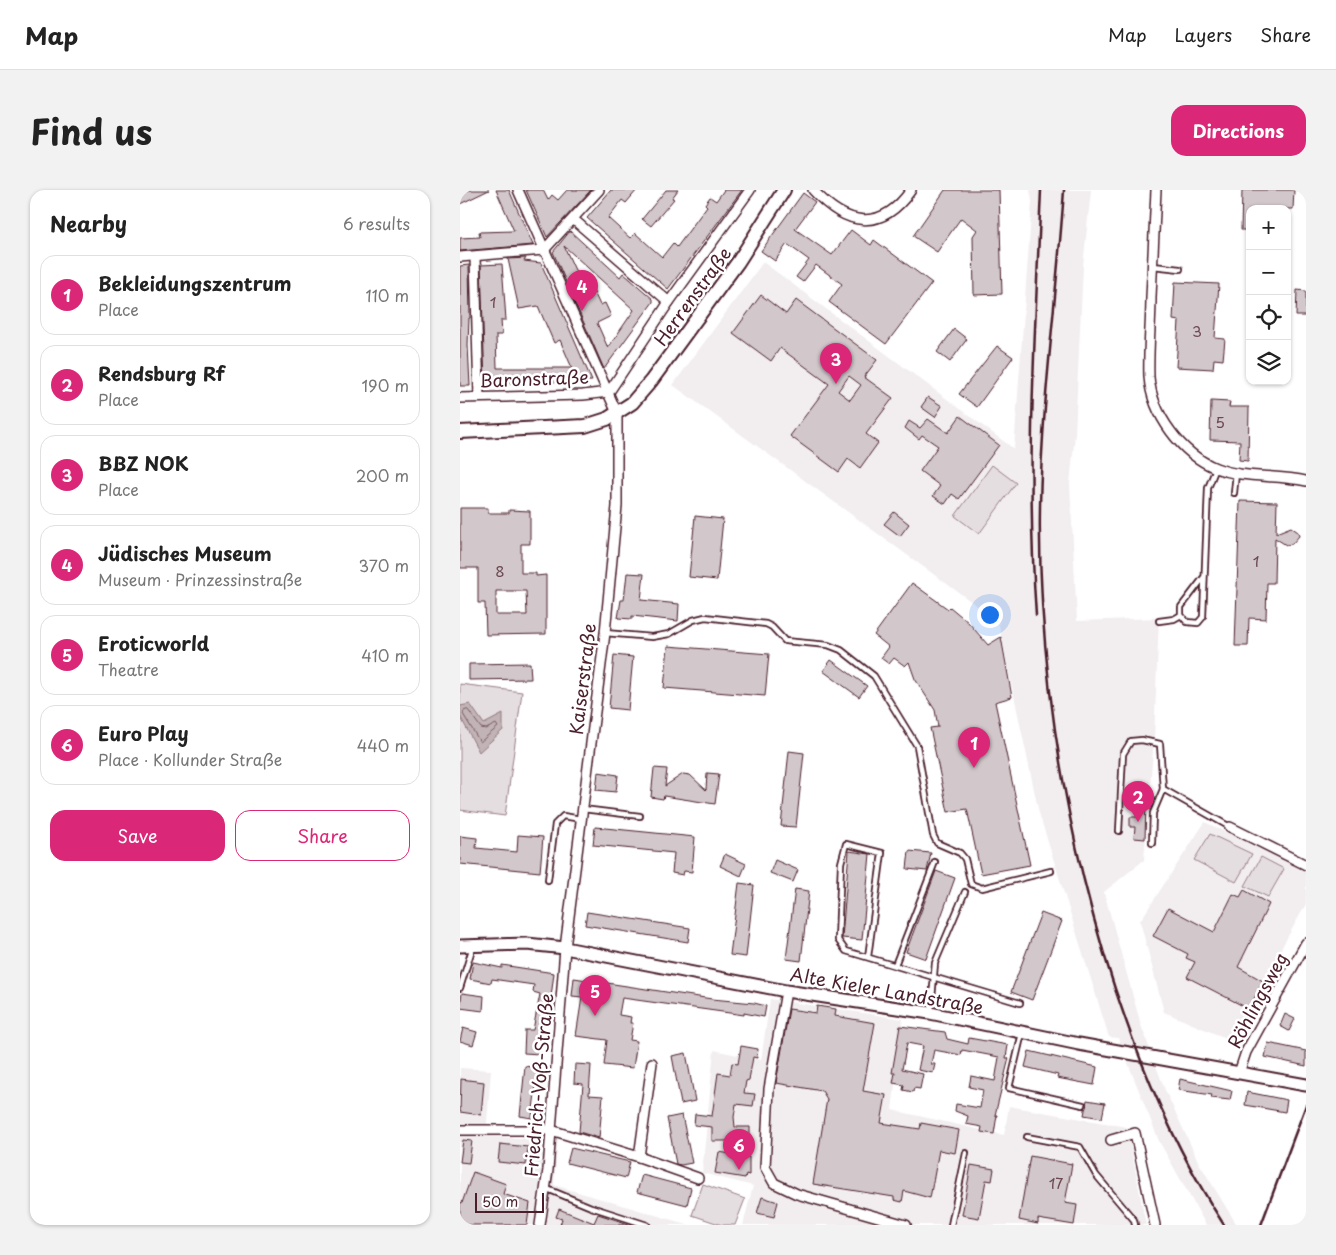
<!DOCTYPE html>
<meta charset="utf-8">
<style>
body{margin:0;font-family:"Playpen Sans",sans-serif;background:#f2f2f2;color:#222}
.controls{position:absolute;right:15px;top:15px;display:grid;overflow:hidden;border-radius:10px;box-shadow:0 1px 4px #0004}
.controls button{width:45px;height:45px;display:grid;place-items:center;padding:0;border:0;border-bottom:1px solid #e0e0e0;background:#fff;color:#222;font:25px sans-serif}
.scale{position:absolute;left:15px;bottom:12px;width:69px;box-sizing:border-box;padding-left:5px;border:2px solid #4a1f2b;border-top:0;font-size:14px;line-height:18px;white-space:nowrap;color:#4a1f2b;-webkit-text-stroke:4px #fff;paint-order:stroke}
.you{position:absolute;left:529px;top:424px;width:18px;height:18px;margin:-12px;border:4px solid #fff;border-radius:50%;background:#1a73e8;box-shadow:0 0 0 8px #1a73e833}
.badge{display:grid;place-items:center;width:32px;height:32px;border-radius:50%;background:#db2777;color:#fff;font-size:16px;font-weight:700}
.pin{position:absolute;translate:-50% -41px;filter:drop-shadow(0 1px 2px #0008)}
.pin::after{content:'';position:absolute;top:26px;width:18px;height:15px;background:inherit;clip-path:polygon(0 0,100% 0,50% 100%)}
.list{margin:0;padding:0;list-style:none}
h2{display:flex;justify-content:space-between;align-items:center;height:65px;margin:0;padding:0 20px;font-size:21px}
h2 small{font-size:16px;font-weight:400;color:#767676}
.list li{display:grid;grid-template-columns:32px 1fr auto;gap:15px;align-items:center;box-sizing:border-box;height:80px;margin:0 10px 10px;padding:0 10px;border:1px solid #e0e0e0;border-radius:15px}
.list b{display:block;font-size:19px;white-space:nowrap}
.list p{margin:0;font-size:16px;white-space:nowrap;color:#767676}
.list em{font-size:16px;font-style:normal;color:#767676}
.actions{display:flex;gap:10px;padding:15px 20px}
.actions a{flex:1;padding:11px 0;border:1px solid #db2777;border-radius:15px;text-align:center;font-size:18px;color:#db2777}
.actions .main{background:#db2777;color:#fff}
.icon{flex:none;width:28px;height:28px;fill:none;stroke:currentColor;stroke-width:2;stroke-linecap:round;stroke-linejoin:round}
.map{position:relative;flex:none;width:846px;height:1035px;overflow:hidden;border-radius:15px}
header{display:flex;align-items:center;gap:30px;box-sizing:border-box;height:70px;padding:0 25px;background:#fff;border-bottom:1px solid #e0e0e0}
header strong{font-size:24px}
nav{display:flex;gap:28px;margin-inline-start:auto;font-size:18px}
.intro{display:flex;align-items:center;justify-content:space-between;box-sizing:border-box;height:120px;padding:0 30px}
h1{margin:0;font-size:35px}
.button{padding:12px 22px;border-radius:15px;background:#db2777;color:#fff;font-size:18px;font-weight:700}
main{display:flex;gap:30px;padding:0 30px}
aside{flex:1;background:#fff;border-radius:15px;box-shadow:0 1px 4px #0004}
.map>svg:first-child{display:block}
.built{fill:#f2eeef}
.green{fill:#e5dee0;stroke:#987e86}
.water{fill:#c1b3b6;stroke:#91787e}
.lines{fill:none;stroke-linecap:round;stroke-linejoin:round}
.shore{stroke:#7a5a63;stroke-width:1}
.building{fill:#d2c7cb;stroke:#4a1f2b;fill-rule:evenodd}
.service-casing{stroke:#4a1f2b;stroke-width:8}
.minor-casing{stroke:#4a1f2b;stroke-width:12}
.tertiary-casing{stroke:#4a1f2b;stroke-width:15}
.secondary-casing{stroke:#4a1f2b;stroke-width:16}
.service{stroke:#fff;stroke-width:4.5}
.minor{stroke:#fff;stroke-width:9}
.tertiary{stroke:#fff;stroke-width:11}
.secondary{stroke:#fff;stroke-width:12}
.rail{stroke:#4a1f2b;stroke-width:2.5}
.labels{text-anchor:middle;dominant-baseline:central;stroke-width:5;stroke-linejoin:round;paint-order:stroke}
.number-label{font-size:15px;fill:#6c4953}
.street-label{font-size:18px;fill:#4a1f2b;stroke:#fff}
</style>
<header>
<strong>Map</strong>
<nav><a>Map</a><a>Layers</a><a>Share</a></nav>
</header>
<div class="intro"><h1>Find us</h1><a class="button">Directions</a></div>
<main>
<aside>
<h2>Nearby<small>6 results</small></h2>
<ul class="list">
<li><span class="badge">1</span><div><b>Bekleidungszentrum</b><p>Place</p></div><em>110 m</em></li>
<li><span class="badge">2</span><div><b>Rendsburg Rf</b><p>Place</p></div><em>190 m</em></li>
<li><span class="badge">3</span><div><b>BBZ NOK</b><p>Place</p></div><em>200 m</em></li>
<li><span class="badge">4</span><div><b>Jüdisches Museum</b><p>Museum · Prinzessinstraße</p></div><em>370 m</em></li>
<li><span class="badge">5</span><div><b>Eroticworld</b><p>Theatre</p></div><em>410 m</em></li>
<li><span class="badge">6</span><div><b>Euro Play</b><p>Place · Kollunder Straße</p></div><em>440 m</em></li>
</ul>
<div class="actions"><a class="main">Save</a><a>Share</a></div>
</aside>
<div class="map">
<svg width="846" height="1035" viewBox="0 0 846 1035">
<rect width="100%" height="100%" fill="#fff"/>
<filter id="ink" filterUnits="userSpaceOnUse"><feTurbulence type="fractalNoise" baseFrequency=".02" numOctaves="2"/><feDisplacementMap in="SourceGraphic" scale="10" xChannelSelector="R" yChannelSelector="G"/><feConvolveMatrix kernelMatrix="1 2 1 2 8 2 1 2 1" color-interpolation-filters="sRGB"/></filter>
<g filter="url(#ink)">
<!-- built -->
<g class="built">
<polygon points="570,0 631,0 623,76 615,244 610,294 617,431 699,428 694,549 684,670 644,702 681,835 705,900 739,973 777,1035 746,1035 699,951 658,848 649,847 579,623 538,431 213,195 303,72 554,259 572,11"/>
<polygon points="745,632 846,682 846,714 770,850 704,822 680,731"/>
<polygon points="310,809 443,829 432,920 544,945 549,916 667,937 686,1035 283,1035 293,996 242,983 254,860 301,870"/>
<polygon points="0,878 31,880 26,946 98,950 94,995 229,1035 0,1035"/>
</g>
<!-- green -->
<g class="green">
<polygon points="532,275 556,293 519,344 495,326"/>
<polygon points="0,494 62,502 45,626 0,620"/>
<polygon points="750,644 792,664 776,692 734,670"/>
<polygon points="801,667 824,679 808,707 785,696"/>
<polygon points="243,994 285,1009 275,1035 262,1035 232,1025"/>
</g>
<!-- water -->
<polygon class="water" points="10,514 24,534 43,524 43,540 19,562 0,526 0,516"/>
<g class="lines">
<!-- shore -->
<polygon class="shore" points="8,520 21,538 26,539 36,534 38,537 20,552 3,524 4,521"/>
</g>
<!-- building -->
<g class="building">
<polygon points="0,0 29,0 0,14"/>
<polygon points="36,0 49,0 73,55 0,61 0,48 20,47 19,42 54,41"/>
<polygon points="66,0 83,0 88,10 92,5 98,10 107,0 131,0 87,47"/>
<polygon points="151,0 177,0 166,13 162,10 148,28 170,48 175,43 202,67 213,53 217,57 247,16 245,14 250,7 256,11 264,0 282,0 208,99 127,28"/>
<polygon points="206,0 218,0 212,8 214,9 191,36 182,29"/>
<polygon points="485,0 539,0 542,104 514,105 513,46 517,40 501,28 477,62 453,46"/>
<polygon points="782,0 834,0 833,19 790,19 790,40 781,40"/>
<polygon points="343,3 355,12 335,39 372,65 391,40 411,55 414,50 472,93 426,154 369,112 382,94 356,75 343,92 336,87 349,70 327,54 315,71 301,61"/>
<path d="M110,41L160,87L163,83L193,109V112L144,179L93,62ZM104,56L174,120L148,158L137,133L151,126L145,113L140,115L132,98L125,102Z"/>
<polygon points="66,68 64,71 81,73 132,191 25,194 21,75 42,74 46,130 41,130 42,145 36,145 37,178 112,178 100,150 94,153 78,116 59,119 48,69"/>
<polygon points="9,75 10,128 9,128 8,155 10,196 0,196 0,76"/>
<polygon points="715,92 759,94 755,148 765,149 763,170 754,169 753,179 716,177 719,131 713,130"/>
<polygon points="837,100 846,101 846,126 836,126"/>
<path d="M301,105L326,124L336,110L417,170L404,187L433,208L406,244L418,253L400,278L388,269L379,282L330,246L369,194L320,158L311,171L273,143ZM389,186L401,195L390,210L378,201Z"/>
<polygon points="494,139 507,149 490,172 477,162"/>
<polygon points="537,156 553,167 517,217 499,204"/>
<polygon points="468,207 482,216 475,227 461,217"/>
<polygon points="751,211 770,212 769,217 789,217 788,271 779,270 780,251 750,250"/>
<polygon points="500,226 539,255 499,309 492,304 485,314 473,306 480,296 460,281 478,256 462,245 459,249 445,238 449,231 460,238 468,229 488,243"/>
<polygon points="780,311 817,312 816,343 831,337 838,342 839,346 832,354 826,355 815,348 814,393 807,393 806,429 789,428 788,456 775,456"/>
<path d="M0,318H28V323H49V320L70,321V354H61V383H76V386L86,385V444L26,445L25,413H18V378H0ZM36,401H66L67,425H36Z"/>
<polygon points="434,322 449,334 440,346 424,334"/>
<polygon points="235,326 263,329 257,390 229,387"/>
<polygon points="167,383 184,384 181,410 219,414 218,431 172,426 172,429 158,428 161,410 164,410"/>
<polygon points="452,393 488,419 490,417 508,432 528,455 541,447 552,507 535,512 570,675 521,684 507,619 488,622 470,538 478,537 475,520 455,489 449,472 445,476 434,468 429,474 421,468 429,457 414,445"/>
<polygon points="208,456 309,464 305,506 204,498"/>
<polygon points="154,465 173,467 168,520 149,518"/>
<polygon points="371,470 407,496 399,507 363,481"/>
<polygon points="70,473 71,489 9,490 9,474"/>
<polygon points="329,561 344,563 336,637 321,636"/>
<polygon points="194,578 207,579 205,596 223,584 230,585 246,600 247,583 259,584 255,614 204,606 203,609 191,607"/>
<polygon points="138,582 158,585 156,602 136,600"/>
<polygon points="678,609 686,610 685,649 674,648 675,637 670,637 670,627 677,627"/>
<polygon points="135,637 235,647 232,682 224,681 223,685 212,683 214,663 133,655"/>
<polygon points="58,645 83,647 80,682 0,674 0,646 17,648 16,658 57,662"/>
<polygon points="389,661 410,664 402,750 382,748"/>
<polygon points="449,661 471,663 467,681 447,679"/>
<polygon points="265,664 286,674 281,686 260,676"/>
<polygon points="315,670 338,680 333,692 310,683"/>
<polygon points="476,681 495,688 466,769 446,762"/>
<polygon points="279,693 294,695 286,767 270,765"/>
<polygon points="335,699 349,701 341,771 326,769"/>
<polygon points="784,700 809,714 778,777 803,791 789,819 727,787 735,772 726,768 728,764 693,746 708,718 754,742 773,704 780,707"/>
<polygon points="127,722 230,738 228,752 125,735"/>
<polygon points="581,723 602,731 572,810 551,802"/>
<polygon points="13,772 42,778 42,775 94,783 88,831 82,831 79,864 64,863 65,840 73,840 80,804 73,802 74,795 32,789 31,793 10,789"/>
<polygon points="114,788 252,809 294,813 306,816 304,827 284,823 284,825 162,808 159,825 171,827 170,833 173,833 170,850 177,851 173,878 144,875 147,850 116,846 122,807 112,806"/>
<polygon points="2,803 24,806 23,821 0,818"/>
<polygon points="357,816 376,819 375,826 415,833 403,901 426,905 421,933 460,939 461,933 499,940 495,963 479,960 470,1008 444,1001 442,1012 434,1010 434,1007 353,994 367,909 362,901 316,893 329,819 356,823"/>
<polygon points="825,824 835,829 829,841 820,836"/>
<polygon points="440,836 485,842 487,849 508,854 509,848 548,855 546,868 549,868 535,925 537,925 534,944 521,942 522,937 506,934 508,926 495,921 496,914 520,918 523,900 509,897 511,886 535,891 539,867 502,860 501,865 474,860 471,874 475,874 473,883 458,880 463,856 447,853 442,879 463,884 460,899 454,898 453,902 443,900 444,895 433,893 435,883 432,883"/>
<polygon points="3,838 17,842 13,855 0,851"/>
<polygon points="808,853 846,861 846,876 805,867"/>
<polygon points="281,856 298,859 297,868 293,867 289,890 286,891 284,903 295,904 293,916 276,914 274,927 275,937 290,937 290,951 252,951 252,937 234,935 235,924 252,926 258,883 270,885 272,873 278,874"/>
<polygon points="569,861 637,877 634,895 597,888 598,885 565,877"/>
<polygon points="226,863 235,911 221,914 212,866"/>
<polygon points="115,874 131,875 129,905 143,906 139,948 119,942 123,894 114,893"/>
<polygon points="65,876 78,878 72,928 60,926"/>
<polygon points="1,889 24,892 21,925 0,922"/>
<polygon points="720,889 772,901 770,910 751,908 752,905 718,900"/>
<polygon points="787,902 827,910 825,922 785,915"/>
<polygon points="627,910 645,913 642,928 624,925"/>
<polygon points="222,925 232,973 221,975 216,974 207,928"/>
<polygon points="3,950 12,951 9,973 0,972"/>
<polygon points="40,954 68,957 66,975 38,972"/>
<polygon points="111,958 170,972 166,988 107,973"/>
<polygon points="259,962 289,967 289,985 286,984 285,988 255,983"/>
<polygon points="570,966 612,974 605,1013 617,1015 614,1035 578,1029 578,1034 559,1030"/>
<polygon points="511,975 534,979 532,991 526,990 519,1028 502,1025"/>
<polygon points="13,982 46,994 43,1004 70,1013 67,1035 0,1035 0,1012 2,1013"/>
<polygon points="182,985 231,998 227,1015 177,1002"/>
<polygon points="302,1007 318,1012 314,1027 297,1023"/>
<polygon points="99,1019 134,1033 138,1024 172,1035 100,1035 102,1029 96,1027"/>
</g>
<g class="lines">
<defs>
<g id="service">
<polyline points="693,76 720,79"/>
<polyline points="774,303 776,283"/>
<polyline points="744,387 721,417 721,425 727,432 738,433 743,427 748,298 756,278"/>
<polyline points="699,431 714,429 721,425"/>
<polyline points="145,443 192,447 209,444 233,430 245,427 306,434 312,437 325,451 368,455 381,460 414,486 457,556 473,645 477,653 500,663 505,669 511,694 522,698 591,681"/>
<polyline points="123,619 180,626"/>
<polyline points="659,641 663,564 671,551 682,550 700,554 703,599"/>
<polyline points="692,653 693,623 703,599 770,637"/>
<polyline points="88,690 95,634 103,626 121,629"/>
<polyline points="408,767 422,663 386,654 381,673 378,750 386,761 560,813"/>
<polyline points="435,775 475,672"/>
<polyline points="0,798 13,756"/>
<polyline points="471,821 475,773 505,702"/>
<polyline points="562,843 549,898 623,915"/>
<polyline points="567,947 620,957 636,985 674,1030 675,1035"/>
<polyline points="85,998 131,1017 187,1035"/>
<polyline points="491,1035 506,963"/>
</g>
<g id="minor">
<polyline points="58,0 157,223 157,316 145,443 105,758 88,980 80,1035"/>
<path d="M353,0C386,36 421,43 451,0"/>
<path d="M696,0C694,36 693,71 691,107C691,133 688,160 689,187C692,224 721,264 756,278C784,289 817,284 846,291"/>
<polyline points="113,29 209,112"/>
<polyline points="84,60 139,0"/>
<polyline points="0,67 84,60"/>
<polyline points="15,67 19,207"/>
<polyline points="149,202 209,112 290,0"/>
<polyline points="0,208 123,205 149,202"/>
<polyline points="770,637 846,675"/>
<polyline points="326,801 309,899 305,977 314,993 337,1004 446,1035"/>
<polyline points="779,883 786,862 846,753"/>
<polyline points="0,940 91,940 179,967 192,873"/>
<polyline points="651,950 675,943 695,1035"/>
<polyline points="179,967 238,988"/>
</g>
<polyline id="tertiary" points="0,756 67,754 105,758 326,801 470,823 619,854 846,895"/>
<polyline id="secondary" points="0,242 125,236 147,229 172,213 191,191 278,72 324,0"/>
</defs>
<!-- service casing -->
<use href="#service" class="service-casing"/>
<!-- minor casing -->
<use href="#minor" class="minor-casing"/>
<!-- tertiary casing -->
<use href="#tertiary" class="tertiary-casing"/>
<!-- secondary casing -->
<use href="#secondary" class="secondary-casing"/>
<!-- service -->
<use href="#service" class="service"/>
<!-- minor -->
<use href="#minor" class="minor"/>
<!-- tertiary -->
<use href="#tertiary" class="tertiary"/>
<!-- secondary -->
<use href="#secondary" class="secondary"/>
<!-- rail -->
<g class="rail">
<path d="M604,0C597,105 582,210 580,316C576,545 639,841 764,1035"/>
<path d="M576,425C566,283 575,142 581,0"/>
<polyline points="801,1035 846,915"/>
</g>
</g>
</g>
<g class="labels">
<!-- number labels -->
<g class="number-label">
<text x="33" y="111">1</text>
<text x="737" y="140">3</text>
<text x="760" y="231">5</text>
<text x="796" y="370">1</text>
<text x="40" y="380">8</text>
<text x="596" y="992">17</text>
</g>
<!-- street labels -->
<g class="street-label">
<text transform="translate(232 106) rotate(-54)">Herrenstraße</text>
<text transform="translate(74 188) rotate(-2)">Baronstraße</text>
<text transform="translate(122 489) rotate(-83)">Kaiserstraße</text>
<text transform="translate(427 800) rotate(10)">Alte Kieler Landstraße</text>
<text transform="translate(797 810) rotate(-62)">Röhlingsweg</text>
<text transform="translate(78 895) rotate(-85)">Friedrich-Voß-Straße</text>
</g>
</g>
</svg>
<div class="controls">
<button>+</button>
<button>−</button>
<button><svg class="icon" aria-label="locate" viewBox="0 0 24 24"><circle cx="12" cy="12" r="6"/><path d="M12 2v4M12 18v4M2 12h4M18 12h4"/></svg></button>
<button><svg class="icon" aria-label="layers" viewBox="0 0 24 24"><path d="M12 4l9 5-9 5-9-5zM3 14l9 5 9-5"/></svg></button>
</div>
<div class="scale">50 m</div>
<div class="you"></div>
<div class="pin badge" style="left:514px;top:578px">1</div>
<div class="pin badge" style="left:678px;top:632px">2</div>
<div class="pin badge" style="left:376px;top:194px">3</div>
<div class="pin badge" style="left:122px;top:121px">4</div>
<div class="pin badge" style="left:135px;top:826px">5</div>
<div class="pin badge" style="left:279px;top:980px">6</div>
</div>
</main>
